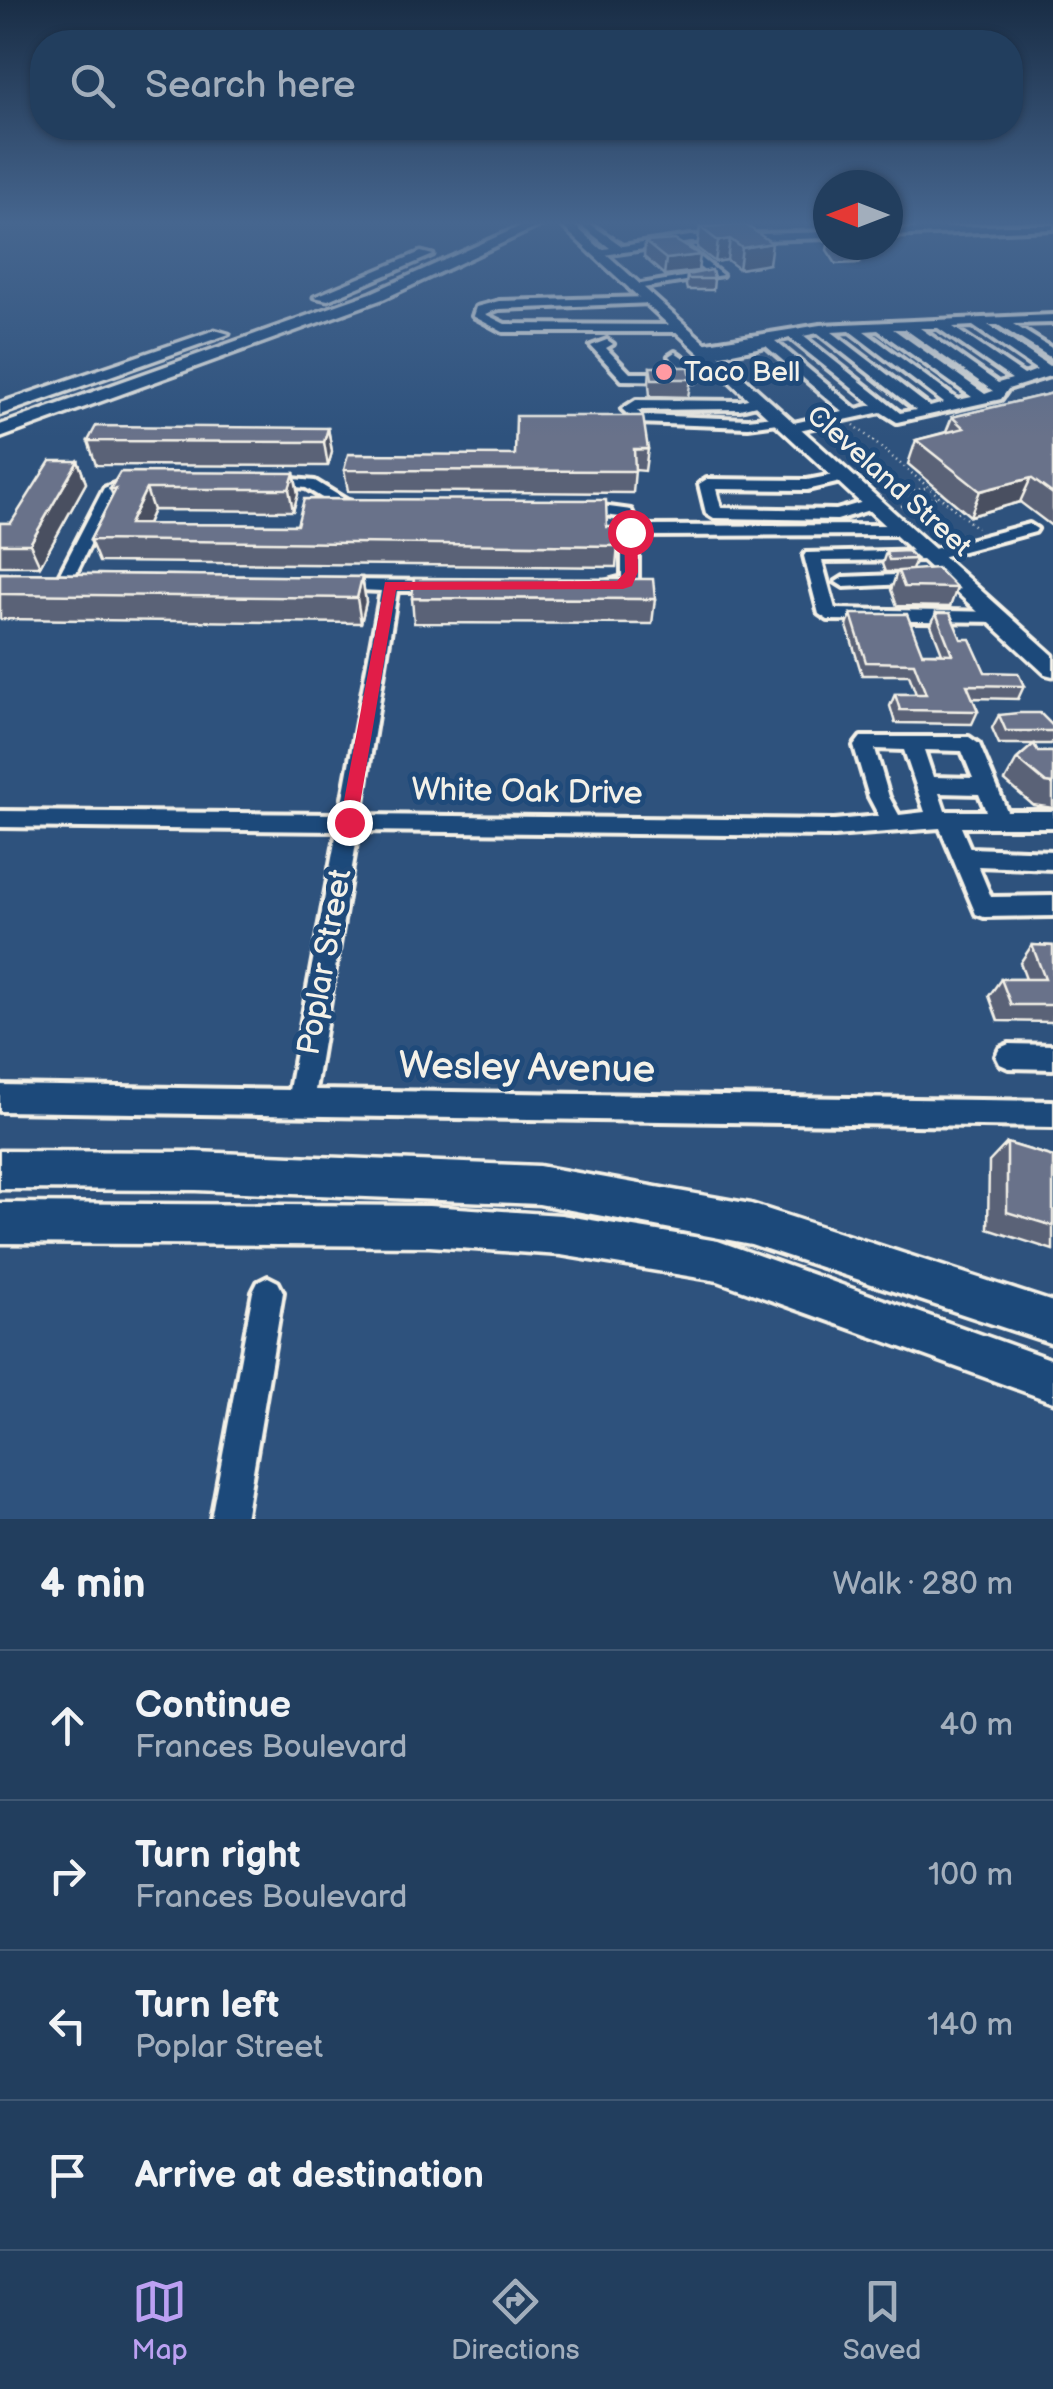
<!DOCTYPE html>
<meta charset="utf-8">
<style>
body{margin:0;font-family:"Balsamiq Sans",sans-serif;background:#2a4564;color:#f1f3f6}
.compass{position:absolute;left:813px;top:170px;width:90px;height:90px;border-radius:50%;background:#223e5e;box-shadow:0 2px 8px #0004;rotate:270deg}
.stop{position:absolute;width:30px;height:30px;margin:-22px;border:8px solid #e11d48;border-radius:50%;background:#fff}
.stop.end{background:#e11d48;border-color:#fff;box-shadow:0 2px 10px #0008}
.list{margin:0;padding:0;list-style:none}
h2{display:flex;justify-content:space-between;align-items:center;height:130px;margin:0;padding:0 40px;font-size:42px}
h2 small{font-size:32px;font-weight:400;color:#a2aebc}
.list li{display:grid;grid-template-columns:65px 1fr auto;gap:30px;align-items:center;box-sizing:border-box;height:150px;padding:0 40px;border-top:2px solid #3f5773}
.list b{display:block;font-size:38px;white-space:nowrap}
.list p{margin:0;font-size:32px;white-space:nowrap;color:#a2aebc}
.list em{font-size:32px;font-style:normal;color:#a2aebc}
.icon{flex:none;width:55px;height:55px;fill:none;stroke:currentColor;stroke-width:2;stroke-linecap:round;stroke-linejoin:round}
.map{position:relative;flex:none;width:1053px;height:1519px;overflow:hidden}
.search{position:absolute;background:#223e5e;box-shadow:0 2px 8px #0004;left:30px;right:30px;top:30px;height:110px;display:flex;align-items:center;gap:25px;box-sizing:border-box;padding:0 35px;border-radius:40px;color:#a2aebc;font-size:38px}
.sheet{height:730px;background:#223e5e}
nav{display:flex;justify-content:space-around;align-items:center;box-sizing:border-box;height:140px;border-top:2px solid #3f5773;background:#223e5e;font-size:28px;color:#a2aebc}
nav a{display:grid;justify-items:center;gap:5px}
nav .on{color:#bca0f2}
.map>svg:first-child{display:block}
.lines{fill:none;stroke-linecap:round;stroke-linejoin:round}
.minor-casing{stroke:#f4f1e8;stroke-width:8}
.major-casing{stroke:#f4f1e8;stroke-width:7}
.highway-casing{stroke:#f4f1e8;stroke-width:7}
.path{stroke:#f4f1e8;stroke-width:2.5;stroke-dasharray:1 4;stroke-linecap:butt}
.minor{fill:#1f4a7a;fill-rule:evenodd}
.major{fill:#1f4a7a;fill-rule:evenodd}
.highway{fill:#1f4a7a;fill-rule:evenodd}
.wall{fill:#5a6277;stroke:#f4f1e8;stroke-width:2.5}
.shaded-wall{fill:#4a5061;stroke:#f4f1e8;stroke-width:2.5}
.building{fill:#69728a;stroke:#f4f1e8;stroke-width:2.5}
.route{fill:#e11d48}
.poi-dot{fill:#ff9aa2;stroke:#1f4a7a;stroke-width:4}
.labels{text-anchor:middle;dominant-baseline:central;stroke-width:10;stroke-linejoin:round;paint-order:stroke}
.far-poi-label{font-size:28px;fill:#f4f1e8;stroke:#1f4a7a;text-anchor:start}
.far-street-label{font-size:28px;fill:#f4f1e8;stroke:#1f4a7a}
.street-label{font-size:32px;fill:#f4f1e8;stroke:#1f4a7a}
.near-street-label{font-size:38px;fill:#f4f1e8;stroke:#1f4a7a}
</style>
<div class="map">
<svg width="1053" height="1519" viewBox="0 0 1053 1519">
<rect width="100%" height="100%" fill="#2e527d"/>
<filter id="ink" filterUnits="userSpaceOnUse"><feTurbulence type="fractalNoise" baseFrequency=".01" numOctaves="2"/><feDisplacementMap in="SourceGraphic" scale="20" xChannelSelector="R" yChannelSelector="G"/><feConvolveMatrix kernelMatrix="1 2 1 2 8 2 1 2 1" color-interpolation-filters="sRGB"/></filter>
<g filter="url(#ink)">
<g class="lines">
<defs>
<g id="minor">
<polygon points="581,225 592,225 622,246 690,236 828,232 828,238 690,242 597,256 592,253 593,251 610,248"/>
<polygon points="1008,225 1053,225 1053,229 888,236 888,230"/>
<polygon points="678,248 690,249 722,275 631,290 629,288 635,285 707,273 683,254 674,253 673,251"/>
<polygon points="649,297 655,301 653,303 499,309 485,314 505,324 680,325 686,329 684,332 503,332 473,316 476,307 499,301"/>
<path d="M1053,315V323L1013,324L1053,349V359L998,325H988L1049,366L1053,365V375L1008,389L1001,399L897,422L881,412L790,432L783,428L785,425L843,412L766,346L708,358L695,348L701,344L820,325ZM973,326L1037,370L1024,375L953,327ZM920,328H938L1012,379L998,383ZM893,329H905L993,391L985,394ZM878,330L972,397L958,400L864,331ZM850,331L944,403L930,407L832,332ZM818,333L916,410L900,413L803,336ZM790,338L873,405L856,409L775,341Z"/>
<polygon points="607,340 613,344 606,348 630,373 687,373 669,356 675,352 698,368 701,377 694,381 622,380 591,346"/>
<polygon points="759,396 766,400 764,403 740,409 637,410 641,415 748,419 780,415 785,416 785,422 748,427 637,423 622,409 636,400 740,401"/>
<polygon points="844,473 849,474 849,480 807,490 716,489 721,508 836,510 874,499 882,504 879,507 837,520 714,518 706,513 699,484 707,479 807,480"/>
<polygon points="132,477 139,481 115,494 69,587 57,587 55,583 104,488"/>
<polygon points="271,477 315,481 346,500 364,506 356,511 337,507 306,488 266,484 264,481"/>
<polygon points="580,503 631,510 638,526 902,525 910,530 902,535 638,536 638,578 631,588 600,591 600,583 622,577 622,521 620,517 575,511 572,508"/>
<polygon points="1029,524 1037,529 1035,532 930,560 822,561 835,609 999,612 1005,614 1008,618 1005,622 828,620 819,614 804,556 806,553 930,550"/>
<polygon points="922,574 928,575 928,583 844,587 836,582 844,577"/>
<path d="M341,580L437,581L445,586L437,591H397L361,815L834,820L879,816L869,797L854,746L861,737H969L979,744L1007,811H1053V827H961L970,848L1053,851V869L978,866L991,897L1053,896V916L984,917L976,914L940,828L834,836L358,831L315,1090L1053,1101V1127L0,1111V1085L289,1090L337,831L0,827V811L340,814L381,591L335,589L333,585ZM875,749L904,750L925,812L899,815L889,797ZM924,750L962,751L973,778L933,777ZM939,793L979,794L986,811H945Z"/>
<polygon points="1009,1044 1053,1045 1053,1069 1009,1068 1000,1064 996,1056 1000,1048"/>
<polygon points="268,1277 278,1282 283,1292 245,1519 211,1519 253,1292 258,1282"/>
</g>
<polygon id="major" points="561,225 574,225 1053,655 1053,676 1045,674"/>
<g id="highway">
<polygon points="523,225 541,225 383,299 0,438 0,425 371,293"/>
<polygon points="421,252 433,255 328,300 314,297"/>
<polygon points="215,330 229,334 0,415 0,403"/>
<polygon points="0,1151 196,1152 539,1166 751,1204 1053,1302 1053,1344 751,1244 539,1204 196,1190 0,1189"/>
<polygon points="0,1203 429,1206 561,1215 718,1241 1053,1360 1053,1402 718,1281 561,1255 429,1246 0,1243"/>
</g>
</defs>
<!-- minor casing -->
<use href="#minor" class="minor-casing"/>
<!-- major casing -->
<use href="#major" class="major-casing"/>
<!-- highway casing -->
<use href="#highway" class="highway-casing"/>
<!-- path -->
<g class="path">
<polyline points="854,425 977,528"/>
<polyline points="890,497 929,487"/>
<polyline points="901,506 940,496"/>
</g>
<!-- minor -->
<use href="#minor" class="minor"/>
<!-- major -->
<use href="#major" class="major"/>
<!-- highway -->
<use href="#highway" class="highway"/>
</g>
<!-- wall -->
<g class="wall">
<polygon points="746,225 769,264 739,269 727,260 715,262 697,248 700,227"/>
<polygon points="645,242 698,271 664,275 644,257"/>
<polygon points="828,245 863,245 864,247 860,263 836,264 827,250"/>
<polygon points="687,275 714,279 713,290 687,290 686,286"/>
<polygon points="650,367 691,379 688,397 650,396 649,384"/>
<polygon points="1053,393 1053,527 1020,502 970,516 908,464 916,440 946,432 952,417"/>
<polygon points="328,428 332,452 328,466 96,465 88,441"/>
<polygon points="648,449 645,471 635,470 633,493 348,491 344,470 515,455"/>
<polygon points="78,461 86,483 40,566 0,566 0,523 11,523"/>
<polygon points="294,473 298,494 293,511 153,510 147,524 607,527 618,546 616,567 99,562 90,540 113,495 110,489"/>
<polygon points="886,552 916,559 912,570 957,588 950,607 897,606 891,590 897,572 885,572 882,564"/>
<polygon points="0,573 362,577 366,602 361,623 0,619"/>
<polygon points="412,598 655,599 652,624 414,623"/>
<polygon points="936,613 961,639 985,672 1024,686 1018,699 972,698 978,711 972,724 895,723 890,706 895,694 916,694 909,675 862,675 847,626 851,614 922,653 942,653 931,625"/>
<polygon points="999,715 1053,726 1053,741 1051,744 1034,744 1038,752 1053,752 1053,808 1033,805 1005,781 1017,759 1034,744 999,744 992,728"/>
<polygon points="1032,945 1053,946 1053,1022 998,1021 989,996 1001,979 1026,979 1020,963"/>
<polygon points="1007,1143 1053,1157 1053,1250 988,1229 989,1162"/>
</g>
<!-- shaded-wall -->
<g class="shaded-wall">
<polygon points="730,239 727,260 715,262 718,241"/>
<polygon points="772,243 769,264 739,269 742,248"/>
<polygon points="700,255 698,271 664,275 666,259"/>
<polygon points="328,428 332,452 328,466 324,442"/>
<polygon points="78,461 86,483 40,566 30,544"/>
<polygon points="294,473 298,494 293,511 289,489"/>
<polygon points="1031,478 1020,502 970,516 980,491"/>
<polygon points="146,489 153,510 139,541 129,524"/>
<polygon points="362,577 366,602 361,623 357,598"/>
</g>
<!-- building -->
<g class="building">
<polygon points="746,225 772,243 742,248 730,239 718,241 700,227"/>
<polygon points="675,240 700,255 666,259 645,242"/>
<polygon points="837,245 863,245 864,247 839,248"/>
<polygon points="712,270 714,279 688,279 687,275"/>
<polygon points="650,367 689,367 691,379 652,379"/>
<polygon points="1053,393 1053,494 1031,478 980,491 916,440 964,428 952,417"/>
<polygon points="516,416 643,416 648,449 634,449 635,471 344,470 348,454 515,455"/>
<polygon points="96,426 328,428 324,442 88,441"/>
<polygon points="50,461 78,461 30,544 0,544 0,523 11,523"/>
<polygon points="120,472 294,473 289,489 146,489 129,524 297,525 304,499 606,500 607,527 617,527 618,546 90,540 116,489 110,489"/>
<polygon points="908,551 916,559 889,560 886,552"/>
<polygon points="937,568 957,588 904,587 898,571"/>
<polygon points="0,573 362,577 357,598 0,594"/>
<polygon points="414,578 653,579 655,599 412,598"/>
<polygon points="936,613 950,613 961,639 970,639 985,672 1018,673 1024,686 967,685 978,711 900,710 895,694 926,694 914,663 866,662 851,614 907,614 922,653 952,654"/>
<polygon points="1018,713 1040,713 1053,726 1053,731 1006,731 999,715"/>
<polygon points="1034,744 1038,752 1053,752 1053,784 1046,783 1017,759"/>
<polygon points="1032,945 1053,946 1053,1005 1011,1005 1001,979 1045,979"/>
<polygon points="1007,1143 1053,1157 1053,1226 1007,1212"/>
</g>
</g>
<!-- sky -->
<linearGradient id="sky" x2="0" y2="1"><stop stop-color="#192d45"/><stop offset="0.51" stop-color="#46668f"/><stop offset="1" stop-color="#46668f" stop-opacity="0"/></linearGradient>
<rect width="1053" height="437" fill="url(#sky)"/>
<!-- route -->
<polygon class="route" points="630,528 637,532 638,572 632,586 623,589 396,590 357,822 355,827 343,827 340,822 385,582 617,581 625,572 624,532"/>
<!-- markers -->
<circle class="poi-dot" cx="664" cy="372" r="10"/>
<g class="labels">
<!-- far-poi labels -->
<g class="far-poi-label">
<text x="684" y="372">Taco Bell</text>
</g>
<!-- far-street labels -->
<g class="far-street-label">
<text transform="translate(889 481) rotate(42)">Cleveland Street</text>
</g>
<!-- street labels -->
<g class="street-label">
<text transform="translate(527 792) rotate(1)">White Oak Drive</text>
<text transform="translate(325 962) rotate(-80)">Poplar Street</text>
</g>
<!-- near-street labels -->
<g class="near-street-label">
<text transform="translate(527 1068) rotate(1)">Wesley Avenue</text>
</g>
</g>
</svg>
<svg class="compass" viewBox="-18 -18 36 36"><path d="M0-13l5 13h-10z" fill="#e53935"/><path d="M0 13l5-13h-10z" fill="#a2aebc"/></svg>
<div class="stop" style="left:630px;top:532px"></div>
<div class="stop end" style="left:349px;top:822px"></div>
<div class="search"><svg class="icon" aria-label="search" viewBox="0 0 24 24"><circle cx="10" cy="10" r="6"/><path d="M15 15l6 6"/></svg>Search here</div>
</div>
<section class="sheet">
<h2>4 min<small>Walk · 280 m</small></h2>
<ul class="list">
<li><svg class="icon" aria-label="ahead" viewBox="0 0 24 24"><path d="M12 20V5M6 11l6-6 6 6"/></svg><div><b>Continue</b><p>Frances Boulevard</p></div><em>40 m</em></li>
<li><svg class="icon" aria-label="right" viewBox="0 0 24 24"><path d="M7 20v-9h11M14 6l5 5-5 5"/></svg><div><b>Turn right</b><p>Frances Boulevard</p></div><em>100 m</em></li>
<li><svg class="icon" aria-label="left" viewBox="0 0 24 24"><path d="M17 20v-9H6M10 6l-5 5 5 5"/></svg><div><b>Turn left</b><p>Poplar Street</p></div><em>140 m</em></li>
<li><svg class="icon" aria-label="arrive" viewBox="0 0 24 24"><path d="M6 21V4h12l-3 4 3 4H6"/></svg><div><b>Arrive at destination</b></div></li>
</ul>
</section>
<nav>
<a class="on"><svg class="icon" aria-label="map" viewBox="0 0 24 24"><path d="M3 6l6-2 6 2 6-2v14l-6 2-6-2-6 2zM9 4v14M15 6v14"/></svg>Map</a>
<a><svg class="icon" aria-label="directions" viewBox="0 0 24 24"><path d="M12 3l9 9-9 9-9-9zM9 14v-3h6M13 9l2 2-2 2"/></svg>Directions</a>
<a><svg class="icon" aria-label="saved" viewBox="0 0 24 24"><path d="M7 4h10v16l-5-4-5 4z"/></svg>Saved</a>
</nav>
